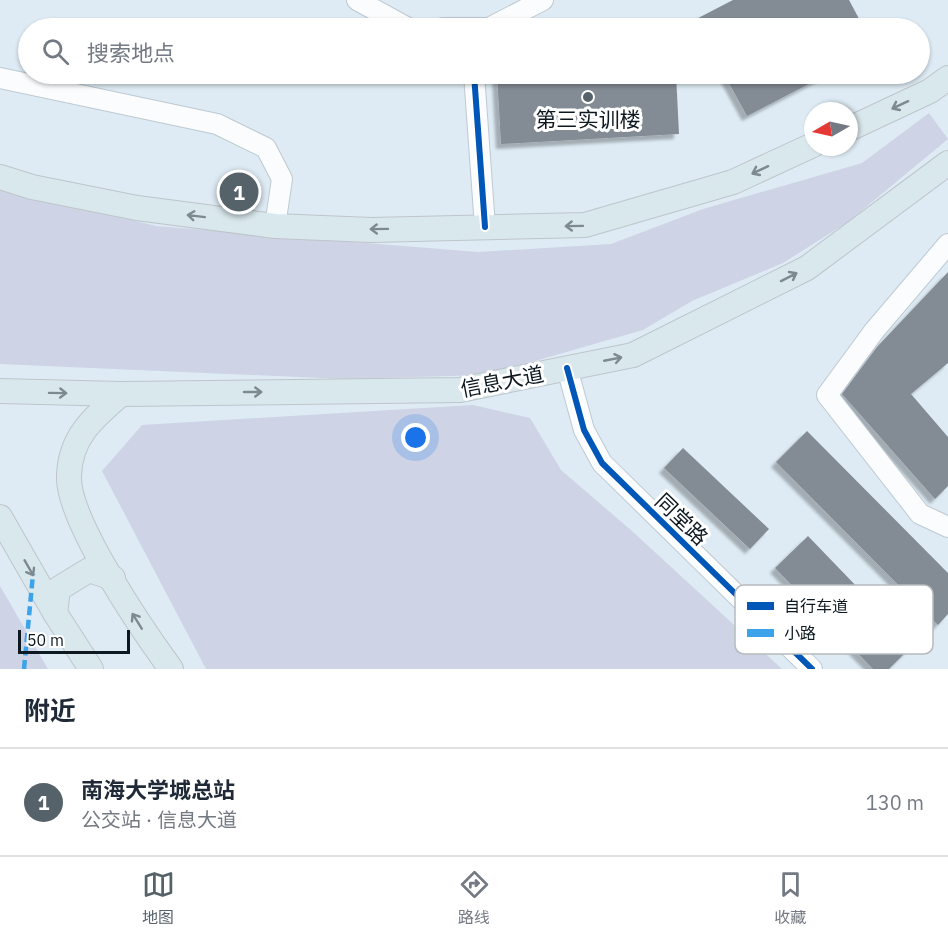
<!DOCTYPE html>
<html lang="zh">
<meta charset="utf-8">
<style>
body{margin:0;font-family:"IBM Plex Sans","Noto Sans SC",sans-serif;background:#f2f2f3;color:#1f2937}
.compass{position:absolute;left:804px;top:102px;width:54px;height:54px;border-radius:50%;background:#fff;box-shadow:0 2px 4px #0004;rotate:261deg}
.scale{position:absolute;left:18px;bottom:15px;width:112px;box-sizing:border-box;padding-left:6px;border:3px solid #0d1820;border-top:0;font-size:16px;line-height:21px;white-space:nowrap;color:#0d1820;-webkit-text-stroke:4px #fff;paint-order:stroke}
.you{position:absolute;left:416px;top:438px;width:21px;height:21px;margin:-15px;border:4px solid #fff;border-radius:50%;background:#1a73e8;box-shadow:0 0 0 9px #1a73e833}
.badge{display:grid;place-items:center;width:39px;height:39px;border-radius:50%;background:#56626a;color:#fff;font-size:20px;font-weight:700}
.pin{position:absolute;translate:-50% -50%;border:3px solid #fff;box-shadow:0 2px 6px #0006}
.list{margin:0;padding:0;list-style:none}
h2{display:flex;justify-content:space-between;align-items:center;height:78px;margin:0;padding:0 24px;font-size:26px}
h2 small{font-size:20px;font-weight:400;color:#747a83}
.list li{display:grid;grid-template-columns:39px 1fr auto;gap:18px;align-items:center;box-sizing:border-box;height:108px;padding:0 24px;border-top:2px solid #e0e1e3}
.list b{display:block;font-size:22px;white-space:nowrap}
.list p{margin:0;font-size:20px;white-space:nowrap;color:#747a83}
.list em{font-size:20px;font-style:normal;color:#747a83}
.icon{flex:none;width:33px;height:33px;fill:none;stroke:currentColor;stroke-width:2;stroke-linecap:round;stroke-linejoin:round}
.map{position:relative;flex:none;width:948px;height:669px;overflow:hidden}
.search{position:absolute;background:#fff;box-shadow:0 2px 4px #0004;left:18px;right:18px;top:18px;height:66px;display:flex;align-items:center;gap:15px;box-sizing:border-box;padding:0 21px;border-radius:33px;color:#747a83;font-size:22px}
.sheet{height:186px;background:#fff}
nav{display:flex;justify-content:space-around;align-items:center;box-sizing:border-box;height:84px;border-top:2px solid #e0e1e3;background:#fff;font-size:16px;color:#747a83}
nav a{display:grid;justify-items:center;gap:3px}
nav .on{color:#56626a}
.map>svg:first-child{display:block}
.green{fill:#ced4e6}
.building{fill:#838b94;filter:url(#shadow)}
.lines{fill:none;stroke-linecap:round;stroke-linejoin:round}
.minor-casing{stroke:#bec9d1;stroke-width:22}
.major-casing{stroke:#bec5ca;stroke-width:26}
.minor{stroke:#fafcfd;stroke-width:20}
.major{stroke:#d9e8ec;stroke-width:24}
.quiet{stroke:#3ca2ea;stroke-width:4.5;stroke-dasharray:9 4.5;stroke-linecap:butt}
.cycleway-casing{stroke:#fff;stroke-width:10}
.cycleway{stroke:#0057b8;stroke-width:6}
.oneway{stroke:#7d8a90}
.poi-dot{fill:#56626a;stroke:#fff;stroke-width:2}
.labels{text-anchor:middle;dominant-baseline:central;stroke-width:6;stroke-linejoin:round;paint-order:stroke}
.poi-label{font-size:21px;fill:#0d1820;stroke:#fff}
.street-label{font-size:21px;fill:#0d1820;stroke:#fff}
.key{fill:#fff;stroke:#b6babc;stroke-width:1.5}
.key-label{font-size:16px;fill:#0d1820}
</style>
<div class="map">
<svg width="948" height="669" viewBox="0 0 948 669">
<defs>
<filter id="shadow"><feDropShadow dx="-5" dy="5" stdDeviation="1.5" flood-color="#0004"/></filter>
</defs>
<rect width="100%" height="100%" fill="#deebf4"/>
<!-- green -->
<g class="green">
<polygon points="929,113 948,139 848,222 783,263 692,301 643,330 486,375 343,379 0,364 0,188 156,226 478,252 611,244 703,209 862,163"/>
<polygon points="473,405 530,418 561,470 632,531 782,669 206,669 102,471 142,425"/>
<polygon points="0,586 48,669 0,669"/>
</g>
<!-- building -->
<g class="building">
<polygon points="733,0 849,0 864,28 679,28"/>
<polygon points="497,74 676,74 679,134 501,144"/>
<polygon points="724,74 828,74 747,116"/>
<polygon points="948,272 948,363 911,394 948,437 948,486 935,499 842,394 877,347"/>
<polygon points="807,431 948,573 948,614 938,625 776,462"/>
<polygon points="683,448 769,529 750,549 664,468"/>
<polygon points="808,536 913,645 889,669 873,669 775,568"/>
</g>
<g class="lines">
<defs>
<g id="minor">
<polyline points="357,0 408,28"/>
<polyline points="443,28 489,28 543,0"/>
<polyline points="474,74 485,227"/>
<polyline points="0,78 217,124 266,148 282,179 275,226"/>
<polyline points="948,244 874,331 827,395 920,514 948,527"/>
<polyline points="567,368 584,430 602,463 812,669"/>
</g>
<g id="major">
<polyline points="849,129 930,91 948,78"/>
<polyline points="0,177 32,187 137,208 275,226 371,230 585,225 733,182 813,145"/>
<polyline points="0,391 121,394 460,390 633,355 807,268 948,163"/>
<path d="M121,394C93,418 70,437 69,476C67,520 144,632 171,669"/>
<polyline points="0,517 55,613 91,669"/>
<polyline points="55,613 58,589 89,570 113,578"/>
</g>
</defs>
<!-- minor casing -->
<use href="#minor" class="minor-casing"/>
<!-- major casing -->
<use href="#major" class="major-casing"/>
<!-- minor -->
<use href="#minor" class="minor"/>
<!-- major -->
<use href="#major" class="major"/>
<!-- quiet -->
<polyline class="quiet" points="24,669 33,574"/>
<defs>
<g id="cycleway">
<polyline points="474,74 485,227"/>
<polyline points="567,368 584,430 602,463 812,669"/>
</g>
</defs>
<!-- cycleway casing -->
<use href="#cycleway" class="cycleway-casing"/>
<!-- cycleway -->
<use href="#cycleway" class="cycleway"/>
</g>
<!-- one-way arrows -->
<defs><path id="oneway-shaft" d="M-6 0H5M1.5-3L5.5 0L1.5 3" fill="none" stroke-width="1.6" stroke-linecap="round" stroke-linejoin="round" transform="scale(1.5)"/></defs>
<g class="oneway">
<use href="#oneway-shaft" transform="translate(900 105) rotate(155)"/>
<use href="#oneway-shaft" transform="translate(760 170) rotate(155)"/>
<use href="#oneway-shaft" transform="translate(196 216) rotate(-173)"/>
<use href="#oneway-shaft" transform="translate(574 226) rotate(179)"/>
<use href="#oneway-shaft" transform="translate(379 229) rotate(179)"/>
<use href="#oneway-shaft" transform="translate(789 277) rotate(-27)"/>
<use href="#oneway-shaft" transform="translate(613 359) rotate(-11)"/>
<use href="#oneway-shaft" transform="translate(253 392)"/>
<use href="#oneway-shaft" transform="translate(58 393) rotate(1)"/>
<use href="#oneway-shaft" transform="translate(29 568) rotate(60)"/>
<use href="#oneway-shaft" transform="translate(137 621) rotate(-122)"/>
</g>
<!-- markers -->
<circle class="poi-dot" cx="588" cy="97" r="6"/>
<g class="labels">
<!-- poi labels -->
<g class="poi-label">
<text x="588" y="119">第三实训楼</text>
</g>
<!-- street labels -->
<g class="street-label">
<text transform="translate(502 381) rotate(-11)">信息大道</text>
<text transform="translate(682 519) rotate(44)">同堂路</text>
</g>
</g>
<!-- legend -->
<rect x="735" y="585" width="198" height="69" rx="9" class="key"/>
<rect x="747" y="602" width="27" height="8" fill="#0057b8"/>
<rect x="747" y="629" width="27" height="8" fill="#3ca2ea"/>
<g class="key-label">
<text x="784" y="612">自行车道</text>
<text x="784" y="639">小路</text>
</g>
</svg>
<svg class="compass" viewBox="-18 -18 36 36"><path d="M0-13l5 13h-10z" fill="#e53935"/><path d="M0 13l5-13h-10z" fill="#747a83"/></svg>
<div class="scale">50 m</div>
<div class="you"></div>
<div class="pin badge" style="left:239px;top:192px">1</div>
<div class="search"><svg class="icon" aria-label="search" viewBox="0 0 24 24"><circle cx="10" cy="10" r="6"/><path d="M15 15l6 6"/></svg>搜索地点</div>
</div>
<section class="sheet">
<h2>附近<small></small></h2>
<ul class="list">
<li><span class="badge">1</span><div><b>南海大学城总站</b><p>公交站 · 信息大道</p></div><em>130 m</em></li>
</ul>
</section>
<nav>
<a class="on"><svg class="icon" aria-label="map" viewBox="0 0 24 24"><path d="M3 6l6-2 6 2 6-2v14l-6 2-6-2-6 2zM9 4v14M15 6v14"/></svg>地图</a>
<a><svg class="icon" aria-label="directions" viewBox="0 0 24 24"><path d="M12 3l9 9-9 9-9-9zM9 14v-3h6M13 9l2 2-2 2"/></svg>路线</a>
<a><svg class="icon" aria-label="saved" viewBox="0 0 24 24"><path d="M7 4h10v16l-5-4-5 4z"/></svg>收藏</a>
</nav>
